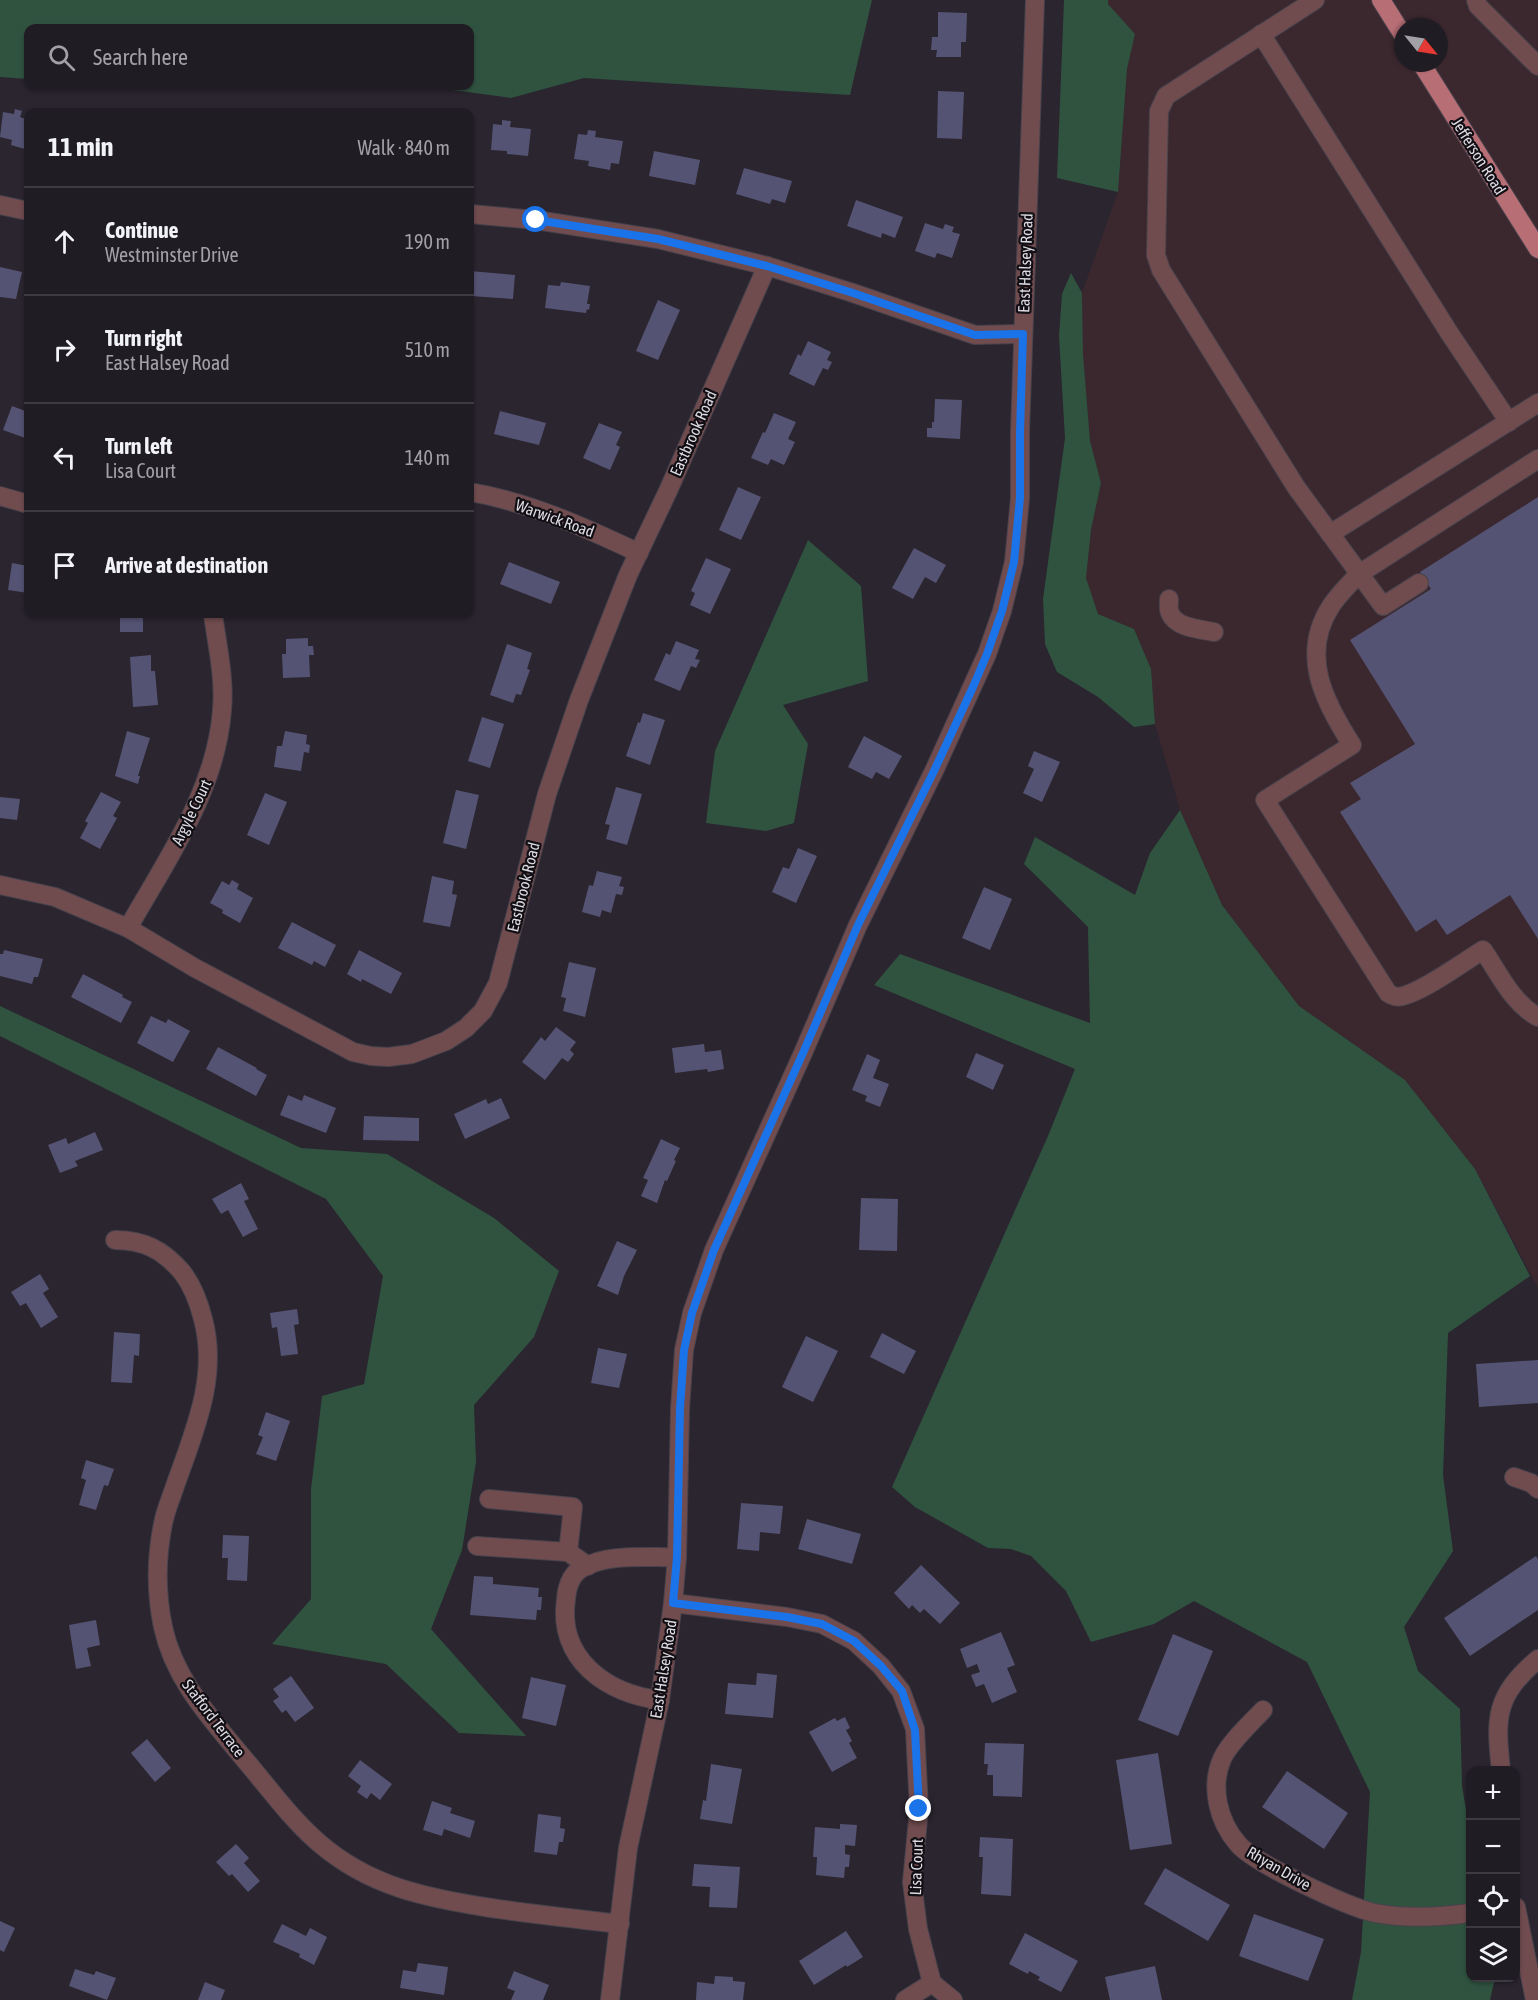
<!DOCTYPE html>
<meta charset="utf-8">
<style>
body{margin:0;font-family:"Asap Condensed",sans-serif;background:#2d2930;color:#f1f3f6}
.controls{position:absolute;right:18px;bottom:18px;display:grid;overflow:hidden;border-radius:12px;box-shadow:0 2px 4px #0004}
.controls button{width:54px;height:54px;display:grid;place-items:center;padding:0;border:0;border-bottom:2px solid #3d3a41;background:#201c23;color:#f1f3f6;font:30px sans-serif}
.compass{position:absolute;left:1394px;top:18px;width:54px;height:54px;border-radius:50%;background:#201c23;box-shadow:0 2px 4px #0004;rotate:120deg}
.stop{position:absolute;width:18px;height:18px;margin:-14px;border:4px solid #1a73e8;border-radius:50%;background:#fff}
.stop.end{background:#1a73e8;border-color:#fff;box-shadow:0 2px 6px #0008}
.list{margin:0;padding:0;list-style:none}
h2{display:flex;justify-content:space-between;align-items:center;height:78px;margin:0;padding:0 24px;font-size:26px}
h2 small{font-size:20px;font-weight:400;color:#a2a1a6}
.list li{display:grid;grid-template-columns:39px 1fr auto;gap:18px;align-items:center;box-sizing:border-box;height:108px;padding:0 24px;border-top:2px solid #3d3a41}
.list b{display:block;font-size:22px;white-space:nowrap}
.list p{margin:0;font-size:20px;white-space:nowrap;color:#a2a1a6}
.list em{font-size:20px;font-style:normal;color:#a2a1a6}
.icon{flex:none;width:33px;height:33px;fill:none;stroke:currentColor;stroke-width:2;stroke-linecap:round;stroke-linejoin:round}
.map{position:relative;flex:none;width:1538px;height:2000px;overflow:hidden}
.search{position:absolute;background:#201c23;box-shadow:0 2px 4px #0004;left:24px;top:24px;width:450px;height:66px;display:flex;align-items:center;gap:15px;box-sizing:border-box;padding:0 21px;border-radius:12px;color:#a2a1a6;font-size:22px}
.panel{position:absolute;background:#201c23;box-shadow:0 2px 4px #0004;left:24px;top:108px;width:450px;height:510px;border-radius:12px}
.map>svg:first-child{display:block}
.commercial{fill:#3b282e;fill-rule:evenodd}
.green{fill:#305340}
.building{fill:#555373}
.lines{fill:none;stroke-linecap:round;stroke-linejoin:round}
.minor-casing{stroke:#47424c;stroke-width:20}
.major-casing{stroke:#47424c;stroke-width:20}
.minor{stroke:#714c4f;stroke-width:18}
.major{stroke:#b86e75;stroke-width:18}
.route{stroke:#1a73e8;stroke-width:8}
.labels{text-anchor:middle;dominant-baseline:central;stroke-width:4.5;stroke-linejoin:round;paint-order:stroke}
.street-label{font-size:16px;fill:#dedbe2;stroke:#110f14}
</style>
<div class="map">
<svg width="1538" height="2000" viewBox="0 0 1538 2000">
<rect width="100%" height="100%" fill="#2a252f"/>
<!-- commercial -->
<path class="commercial" d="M1108,0H1538V1288L1475,1169L1405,1080L1299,1006L1222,905L1180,810L1155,724L1151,669L1134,629L1098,614L1086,578L1091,530L1101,484L1090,441L1083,354L1082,293L1118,192L1127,69L1135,34L1108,4ZM1403,27H1439V63H1403Z"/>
<!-- green -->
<g class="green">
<polygon points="0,0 872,0 850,95 584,78 511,98 423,86 470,86 470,28 28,28 28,79 0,77"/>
<polygon points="1064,0 1108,0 1108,4 1135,34 1127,69 1118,192 1057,178"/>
<polygon points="1071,273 1082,293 1083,354 1090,441 1101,483 1091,530 1086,578 1098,614 1134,629 1151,669 1155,724 1134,727 1098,697 1057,672 1045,644 1043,599 1065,438 1059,336 1062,294"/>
<polygon points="808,540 861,586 868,681 783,705 808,744 794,823 766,831 706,823 715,751"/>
<polygon points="1180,810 1222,905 1299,1006 1405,1080 1475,1169 1530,1276 1448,1333 1443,1475 1453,1551 1404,1627 1418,1671 1460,1709 1462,1786 1470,1833 1470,1978 1495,1978 1490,2000 1352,2000 1361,1952 1370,1792 1307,1662 1194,1601 1154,1624 1091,1642 1066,1591 1031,1556 1011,1549 988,1548 915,1507 892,1487 1048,1136 1075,1069 874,985 900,954 1090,1023 1088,927 1024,864 1035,837 1135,895 1150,853"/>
<polygon points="0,1006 301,1148 387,1154 494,1218 559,1271 534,1337 474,1405 476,1462 462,1550 431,1629 526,1736 459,1733 386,1664 272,1644 311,1599 311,1489 322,1396 364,1384 383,1276 326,1199 0,1036"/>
</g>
<!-- building -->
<g class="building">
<polygon points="938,12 967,13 966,42 961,42 961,57 936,57 937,50 931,50 932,37 938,37"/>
<polygon points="938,91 964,92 962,139 937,138"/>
<polygon points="15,109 22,111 20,117 28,120 28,150 11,145 12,140 0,137 3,112 14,114"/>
<polygon points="502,120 511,121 510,127 531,129 528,156 507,154 507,151 491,150 493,124 502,125"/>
<polygon points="588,130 596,131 595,137 623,141 619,164 611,163 610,170 588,166 589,161 574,159 578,134 587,135"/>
<polygon points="654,151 700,160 695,185 649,176"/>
<polygon points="744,168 792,181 785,203 772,199 770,204 736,194"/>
<polygon points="856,200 903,217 895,238 882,233 881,238 847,226"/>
<polygon points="925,223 943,229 945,224 954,227 952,232 960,234 952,258 937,253 935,258 915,251"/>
<polygon points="0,267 22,272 16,299 0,297"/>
<polygon points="470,271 515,275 513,299 470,296"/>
<polygon points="561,282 590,286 587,304 590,304 589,310 587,309 586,313 545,308 548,285 560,286"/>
<polygon points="658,300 680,310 658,360 636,351"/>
<polygon points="808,341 831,352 827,360 832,362 828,370 823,368 814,386 789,374 798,354 801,356"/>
<polygon points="935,399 962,400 960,439 927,437 927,428 932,428 932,422 934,422"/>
<polygon points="12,406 28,412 28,439 3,430"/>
<polygon points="500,411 546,423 539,445 494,434"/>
<polygon points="774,413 796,422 788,439 795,442 784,465 771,459 768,465 751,458 763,432 765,433"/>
<polygon points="599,423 622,432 616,445 620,447 610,470 583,458"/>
<polygon points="738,487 761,497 741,540 719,530"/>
<polygon points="1538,497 1538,939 1510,895 1447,935 1436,919 1416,932 1340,812 1361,799 1350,783 1415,744 1350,640 1431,589 1420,572"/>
<polygon points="914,548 946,565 936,583 925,577 913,599 892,588"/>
<polygon points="706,558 731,569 710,614 690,605 695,593 691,591"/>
<polygon points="509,562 560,582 551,604 500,584"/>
<polygon points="12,563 28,566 28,593 8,590"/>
<rect x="120" y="614" width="23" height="18"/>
<polygon points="308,638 308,646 313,646 314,655 309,655 310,677 283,678 282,654 286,654 286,639"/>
<polygon points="676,641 699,650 695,659 700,660 696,668 691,666 680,691 654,680 666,653 670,655"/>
<polygon points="507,644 532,653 527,669 530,670 521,695 516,694 513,703 490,695"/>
<polygon points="151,655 151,671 155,671 158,705 133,707 130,657"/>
<polygon points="643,713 665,720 650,765 626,756 638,722 640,723"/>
<polygon points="482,717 504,724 490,768 468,761"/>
<polygon points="127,731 150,738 138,776 140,776 138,784 115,776"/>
<polygon points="285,731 307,735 306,744 310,745 309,753 304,752 301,771 274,767 277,746 282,746"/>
<polygon points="864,736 902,756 889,779 876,772 872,779 848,767"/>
<polygon points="1034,751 1060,762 1042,802 1023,793 1034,769 1028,766"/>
<polygon points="616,787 642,794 627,845 606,839 610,825 605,824"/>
<polygon points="456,790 479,795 466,849 443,843"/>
<polygon points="101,792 121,802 113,816 117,818 100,849 80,838 88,823 85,821"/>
<polygon points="265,793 287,802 269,845 247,835"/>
<polygon points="0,797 20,799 17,820 0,818"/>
<polygon points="798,848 817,856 796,903 772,892 783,867 789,869"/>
<polygon points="597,871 622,877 619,886 624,887 622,895 616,894 611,913 602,910 600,917 582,912 589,885 593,886"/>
<polygon points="432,876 454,881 452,894 457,895 450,927 423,922"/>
<polygon points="232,880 239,884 237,889 253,898 240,923 222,913 223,910 210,903 222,881 229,885"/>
<polygon points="984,887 1012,899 990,950 962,938"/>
<polygon points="292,922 336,945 325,967 314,961 312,965 278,948"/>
<polygon points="4,950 43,959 38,977 34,977 32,984 0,976 0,954 3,954"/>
<polygon points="359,950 402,973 391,994 362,979 361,982 347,974"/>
<polygon points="569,962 596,968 585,1017 563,1011 566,998 561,997"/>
<polygon points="83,974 123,995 122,997 132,1002 121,1023 71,997"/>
<polygon points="151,1016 166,1023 168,1019 190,1031 173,1062 137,1043"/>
<polygon points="556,1027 576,1042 570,1050 574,1054 568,1062 562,1058 545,1080 522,1062 541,1037 545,1041"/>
<polygon points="704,1044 705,1052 721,1050 724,1069 708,1072 707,1069 675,1073 672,1048"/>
<polygon points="218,1047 257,1068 256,1069 267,1075 256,1096 206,1069"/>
<polygon points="976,1053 1004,1065 993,1090 966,1077"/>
<polygon points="867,1054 880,1060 873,1078 889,1084 880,1107 865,1101 867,1096 852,1090"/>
<polygon points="288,1095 302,1101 304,1095 336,1108 326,1133 280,1115"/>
<polygon points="501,1098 510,1118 465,1139 454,1114 486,1099 488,1104"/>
<polygon points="364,1116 419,1118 419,1141 363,1140"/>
<polygon points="95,1132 103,1150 75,1161 78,1166 60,1173 48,1145 66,1138 68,1144"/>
<polygon points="661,1139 680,1148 674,1160 676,1161 667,1181 665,1180 657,1203 641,1196 648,1180 643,1178"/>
<polygon points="241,1183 249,1199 244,1201 258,1229 243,1237 228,1210 221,1214 212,1199"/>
<polygon points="861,1198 898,1199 897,1251 859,1250"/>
<polygon points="617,1241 637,1250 624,1276 618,1295 597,1286"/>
<polygon points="40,1274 49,1289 43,1293 58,1317 41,1328 26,1303 20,1306 11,1292"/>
<polygon points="297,1309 299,1324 294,1325 298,1354 281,1356 277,1327 272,1328 270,1313"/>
<polygon points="114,1332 140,1334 139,1356 134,1355 132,1383 111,1382"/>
<polygon points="882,1333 916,1351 904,1374 870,1357"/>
<polygon points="806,1336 838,1351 813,1402 782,1387"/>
<polygon points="598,1348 627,1354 619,1388 591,1383"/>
<polygon points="1538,1360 1538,1403 1479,1407 1476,1364"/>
<polygon points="266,1412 290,1421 276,1461 256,1454 263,1437 258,1435"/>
<polygon points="86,1460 114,1469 108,1486 104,1485 96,1510 79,1505 86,1480 81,1478"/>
<polygon points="741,1503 783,1506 780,1534 760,1532 759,1551 737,1549"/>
<polygon points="807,1519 861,1534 852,1564 798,1549"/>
<polygon points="223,1535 249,1536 247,1581 227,1580 228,1558 222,1558"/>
<polygon points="1536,1556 1538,1559 1538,1610 1470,1656 1444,1618"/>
<polygon points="921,1565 960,1603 940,1624 924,1609 920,1613 912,1605 909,1609 894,1593"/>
<polygon points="474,1576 493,1577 493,1584 539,1588 538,1597 542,1597 541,1610 537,1610 536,1620 470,1615"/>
<polygon points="96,1620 100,1645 87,1648 91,1666 76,1669 69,1625"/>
<polygon points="1001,1632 1015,1665 1007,1668 1017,1692 992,1703 984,1684 976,1687 971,1675 980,1672 977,1664 967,1668 960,1649"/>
<polygon points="1173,1634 1213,1651 1178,1736 1138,1720"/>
<polygon points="757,1673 777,1675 773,1718 725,1714 728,1683 756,1685"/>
<polygon points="291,1676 314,1708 295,1722 286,1710 282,1713 273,1701 279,1697 273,1689"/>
<polygon points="531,1677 566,1685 556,1726 522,1718"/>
<polygon points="845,1717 850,1728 846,1730 852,1741 849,1743 857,1758 832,1772 809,1732 835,1718 837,1721"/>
<polygon points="147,1739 171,1768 155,1782 131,1753"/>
<polygon points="985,1743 1024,1744 1022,1797 993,1796 993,1775 987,1775 988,1764 984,1764"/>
<polygon points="1158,1753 1172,1844 1130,1850 1116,1760"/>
<polygon points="360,1760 392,1784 380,1800 371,1793 367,1799 357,1792 361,1786 348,1776"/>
<polygon points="711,1764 742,1769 732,1824 700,1819 703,1800 706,1801"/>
<polygon points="1287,1771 1348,1813 1324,1849 1262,1807"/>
<polygon points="432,1801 452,1808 450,1813 475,1821 470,1838 444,1829 442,1836 423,1830"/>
<polygon points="538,1814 561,1817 560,1828 565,1829 563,1842 559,1842 557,1855 534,1852"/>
<polygon points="840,1824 857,1825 855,1846 845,1845 845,1854 850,1855 849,1867 845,1867 844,1878 816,1875 817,1857 813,1857 815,1827 840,1829"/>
<polygon points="980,1837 1013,1839 1011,1896 981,1894 983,1857 979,1857"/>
<polygon points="236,1844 249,1858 244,1863 260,1881 248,1892 232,1874 229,1876 216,1862"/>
<polygon points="694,1864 740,1867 737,1908 709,1907 710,1887 692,1886"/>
<polygon points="1165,1868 1230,1905 1208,1941 1144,1904"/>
<polygon points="1254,1914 1324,1939 1308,1981 1239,1956"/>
<polygon points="0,1921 15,1928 4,1952 0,1950"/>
<polygon points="282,1924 306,1936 310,1928 327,1937 314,1965 299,1957 300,1954 273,1942"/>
<polygon points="846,1931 863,1957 847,1967 846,1965 814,1985 799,1961"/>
<polygon points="1025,1933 1078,1961 1061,1992 1038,1980 1040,1977 1029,1971 1028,1974 1009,1964"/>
<polygon points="418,1963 448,1967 444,1995 400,1988 403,1970 416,1972"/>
<polygon points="1155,1966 1162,2000 1110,2000 1105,1977"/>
<polygon points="75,1969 94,1975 96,1971 116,1978 107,2000 69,1986"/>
<polygon points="514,1971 549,1985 543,2000 511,2000 515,1991 507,1988"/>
<polygon points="715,1976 733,1977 733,1981 745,1982 743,2000 696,2000 697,1982 714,1984"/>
<polygon points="205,1982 225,1990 221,2000 198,2000"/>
</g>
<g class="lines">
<defs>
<g id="minor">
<polyline points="1315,0 1166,96 1159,111 1156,255 1161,270 1296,487 1383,606 1419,583"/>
<polyline points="1476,0 1478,6 1538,66"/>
<polyline points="1261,34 1450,334 1509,422"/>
<polyline points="0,205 28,211"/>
<polyline points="470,214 536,220 658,239 767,266 853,293 975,335 1023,334"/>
<path d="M1538,459L1359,574C1349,584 1339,594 1331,606C1299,655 1325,703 1352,745L1265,800L1388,993C1394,997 1399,998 1406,995C1428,988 1462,963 1483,950C1499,973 1512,1003 1538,1017"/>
<path d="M470,492C529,502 584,527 639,553"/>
<polyline points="0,496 28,504"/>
<polyline points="1330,534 1538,403"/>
<path d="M1169,599C1169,603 1168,609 1170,613C1176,628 1200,629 1214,632"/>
<polyline points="0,885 55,897 128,928 195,968 353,1052 371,1056 388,1057 412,1054 446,1041 466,1028 483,1011 498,983 547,794 579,700 628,575 668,491 767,266"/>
<path d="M128,928C167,859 216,791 222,710C225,678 217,645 213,614"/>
<path d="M115,1240C144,1240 163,1250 182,1272C192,1285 199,1303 203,1319C219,1378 193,1434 174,1489C170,1501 165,1512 163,1524C156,1558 156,1593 163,1627C174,1678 208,1715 240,1754C266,1784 289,1817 319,1843C370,1887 427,1898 491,1908C534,1914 577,1919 620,1924"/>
<polyline points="1514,1477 1531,1483 1538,1489"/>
<polyline points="489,1499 573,1507 568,1552 588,1566"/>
<polyline points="477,1546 568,1552"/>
<polyline points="673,1603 787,1617 822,1624 854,1641 881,1666 901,1691 915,1729 919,1809 912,1882 918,1929 932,1983 953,2000"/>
<path d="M660,1700C607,1694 557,1659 566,1599C567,1587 570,1575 582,1568C608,1553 647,1558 677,1557"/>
<path d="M1263,1710C1251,1723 1229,1743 1222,1759C1210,1787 1218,1821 1238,1844C1255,1864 1348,1907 1375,1913C1406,1919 1440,1917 1470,1913"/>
<path d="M1501,1770C1495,1717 1495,1696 1538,1659"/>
<polyline points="1516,1907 1535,2000"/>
<polyline points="610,2000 628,1848 660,1700 673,1603 677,1557 680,1409 684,1350 692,1313 714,1250 803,1053 858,925 934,771 987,654 1002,611 1014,562 1020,498 1020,432 1035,0"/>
<polyline points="905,2000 932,1983"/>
</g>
<g id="major">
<polyline points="1381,0 1403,35"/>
<polyline points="1421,63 1538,249"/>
</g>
</defs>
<!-- minor casing -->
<use href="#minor" class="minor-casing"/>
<!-- major casing -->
<use href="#major" class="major-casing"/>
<!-- minor -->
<use href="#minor" class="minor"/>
<!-- major -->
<use href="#major" class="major"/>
</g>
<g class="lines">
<!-- route -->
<polyline class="route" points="536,220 658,239 767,266 853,293 975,335 1023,334 1020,432 1020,498 1014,562 1002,611 987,654 973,687 934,771 858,925 803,1053 714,1250 692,1313 684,1350 680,1408 677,1557 673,1603 787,1617 822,1624 854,1641 881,1666 902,1691 915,1730 919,1809"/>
</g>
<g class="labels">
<!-- street labels -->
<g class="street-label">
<text transform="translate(1479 156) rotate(58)">Jefferson Road</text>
<text transform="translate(1025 263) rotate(-88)">East Halsey Road</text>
<text transform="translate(693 433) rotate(-66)">Eastbrook Road</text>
<text transform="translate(555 518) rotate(20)">Warwick Road</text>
<text transform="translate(191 812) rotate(-64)">Argyle Court</text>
<text transform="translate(523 887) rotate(-76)">Eastbrook Road</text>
<text transform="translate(663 1669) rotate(-81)">East Halsey Road</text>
<text transform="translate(214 1718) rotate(53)">Stafford Terrace</text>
<text transform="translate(916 1867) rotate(-88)">Lisa Court</text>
<text transform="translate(1279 1868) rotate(30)">Rhyan Drive</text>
</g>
</g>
</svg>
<div class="controls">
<button>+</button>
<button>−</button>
<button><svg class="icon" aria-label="locate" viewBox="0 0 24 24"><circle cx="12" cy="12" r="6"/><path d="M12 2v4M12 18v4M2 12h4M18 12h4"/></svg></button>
<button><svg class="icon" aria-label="layers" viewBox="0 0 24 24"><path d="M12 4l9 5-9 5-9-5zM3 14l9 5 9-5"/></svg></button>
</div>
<svg class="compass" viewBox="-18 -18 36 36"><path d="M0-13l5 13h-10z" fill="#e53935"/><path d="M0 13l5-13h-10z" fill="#a2a1a6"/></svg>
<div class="stop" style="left:536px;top:220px"></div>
<div class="stop end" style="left:919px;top:1809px"></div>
<div class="search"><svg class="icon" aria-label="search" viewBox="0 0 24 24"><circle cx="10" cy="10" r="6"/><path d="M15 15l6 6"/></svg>Search here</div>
<section class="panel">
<h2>11 min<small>Walk · 840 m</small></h2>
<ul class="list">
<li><svg class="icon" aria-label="ahead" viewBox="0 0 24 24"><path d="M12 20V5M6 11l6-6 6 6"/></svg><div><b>Continue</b><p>Westminster Drive</p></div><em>190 m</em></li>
<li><svg class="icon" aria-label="right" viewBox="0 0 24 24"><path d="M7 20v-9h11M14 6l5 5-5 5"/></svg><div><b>Turn right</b><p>East Halsey Road</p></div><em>510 m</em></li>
<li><svg class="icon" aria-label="left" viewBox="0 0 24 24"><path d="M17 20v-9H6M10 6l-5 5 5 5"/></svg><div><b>Turn left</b><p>Lisa Court</p></div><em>140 m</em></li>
<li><svg class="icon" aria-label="arrive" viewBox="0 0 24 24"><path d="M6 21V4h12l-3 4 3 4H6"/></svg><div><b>Arrive at destination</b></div></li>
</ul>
</section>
</div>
